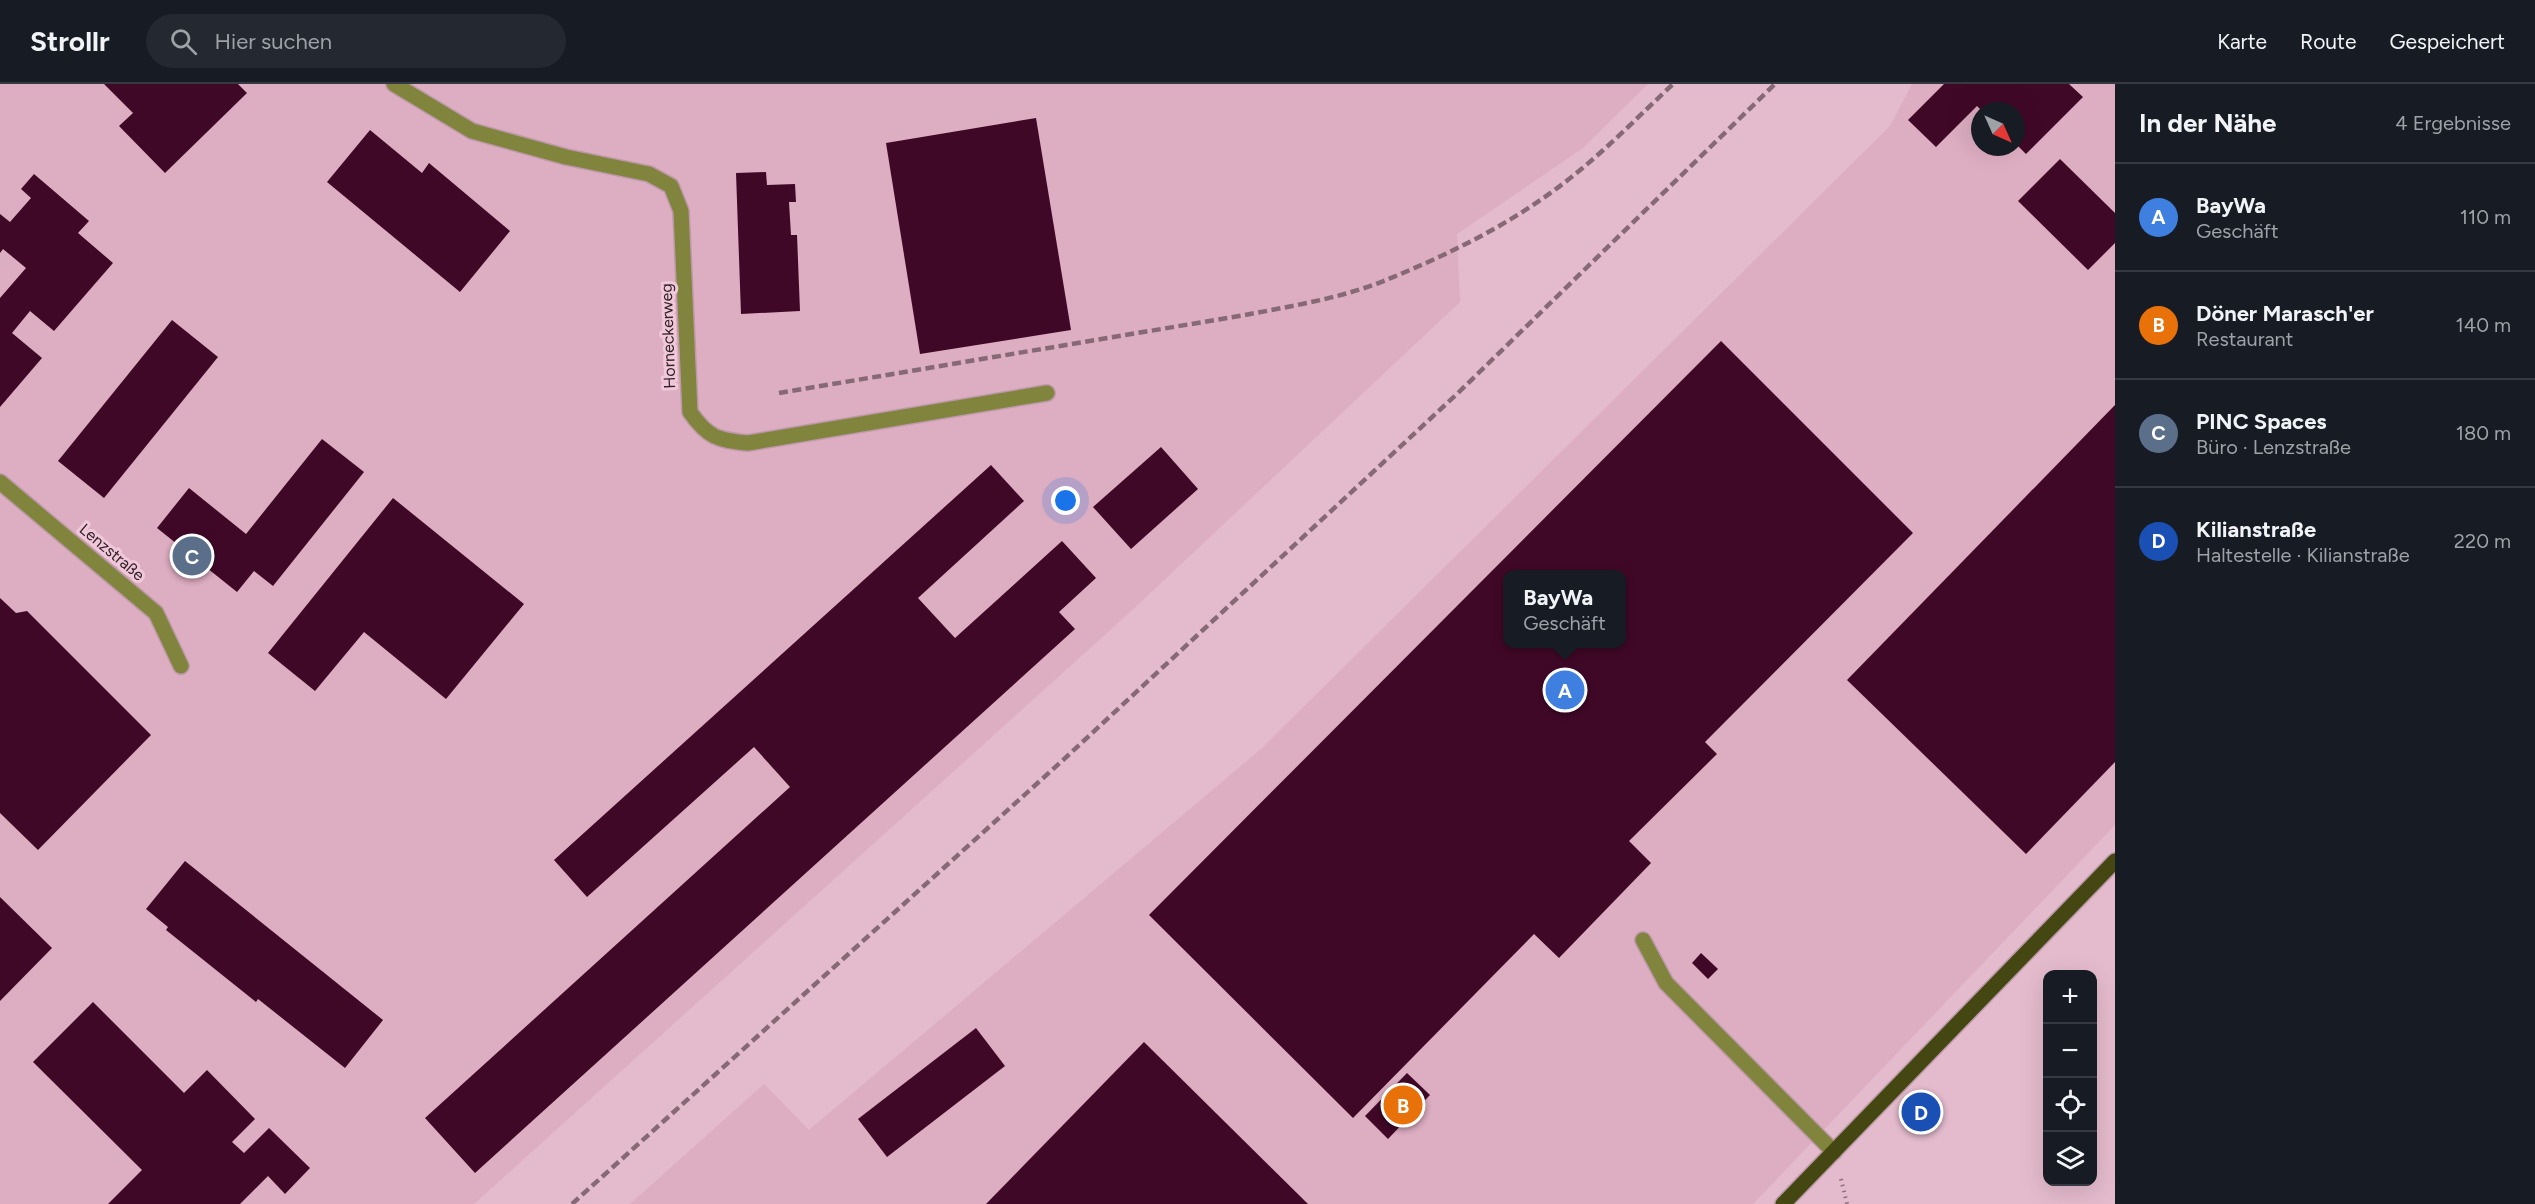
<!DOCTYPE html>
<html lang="de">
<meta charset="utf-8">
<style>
body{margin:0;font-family:Figtree,sans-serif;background:#242831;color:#f1f3f6}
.controls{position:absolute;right:18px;bottom:18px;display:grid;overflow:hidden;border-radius:12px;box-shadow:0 6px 24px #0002}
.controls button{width:54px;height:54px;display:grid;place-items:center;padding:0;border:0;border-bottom:2px solid #363941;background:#171b24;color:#f1f3f6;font:30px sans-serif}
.compass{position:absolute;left:1971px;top:18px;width:54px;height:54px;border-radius:50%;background:#171b24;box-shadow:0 6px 24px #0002;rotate:135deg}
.you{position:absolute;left:1066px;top:417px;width:21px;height:21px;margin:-15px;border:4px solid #fff;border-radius:50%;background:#1a73e8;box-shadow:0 0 0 9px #1a73e833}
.badge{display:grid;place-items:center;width:39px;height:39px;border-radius:50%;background:#0b8043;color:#fff;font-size:20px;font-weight:700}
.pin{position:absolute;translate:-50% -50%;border:3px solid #fff;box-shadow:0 2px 6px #0006}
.popup{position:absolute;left:1503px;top:486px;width:123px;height:78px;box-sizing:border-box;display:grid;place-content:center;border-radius:12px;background:#171b24;filter:drop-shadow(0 2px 4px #0005);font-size:20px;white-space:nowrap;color:#9ea1a6}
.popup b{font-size:22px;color:#f1f3f6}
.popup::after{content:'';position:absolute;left:50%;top:100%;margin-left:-12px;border:12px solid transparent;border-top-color:#171b24}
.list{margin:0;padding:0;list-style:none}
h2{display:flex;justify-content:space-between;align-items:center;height:78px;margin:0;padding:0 24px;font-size:26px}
h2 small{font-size:20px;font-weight:400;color:#9ea1a6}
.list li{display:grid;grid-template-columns:39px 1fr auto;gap:18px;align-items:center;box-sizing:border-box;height:108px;padding:0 24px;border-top:2px solid #363941}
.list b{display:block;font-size:22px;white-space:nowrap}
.list p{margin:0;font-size:20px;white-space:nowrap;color:#9ea1a6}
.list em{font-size:20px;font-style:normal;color:#9ea1a6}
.icon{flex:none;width:33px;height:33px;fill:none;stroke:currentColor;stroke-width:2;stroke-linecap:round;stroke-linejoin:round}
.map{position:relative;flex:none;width:2115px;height:1120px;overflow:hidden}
header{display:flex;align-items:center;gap:36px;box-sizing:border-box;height:84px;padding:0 30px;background:#171b24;border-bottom:2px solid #363941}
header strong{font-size:28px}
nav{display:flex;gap:33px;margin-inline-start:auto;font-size:21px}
.search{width:420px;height:54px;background:#242831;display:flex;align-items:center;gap:15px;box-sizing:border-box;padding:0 21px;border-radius:33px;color:#9ea1a6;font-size:22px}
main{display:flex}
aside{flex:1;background:#171b24}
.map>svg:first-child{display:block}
.built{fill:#ddadc1;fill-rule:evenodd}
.building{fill:#400827;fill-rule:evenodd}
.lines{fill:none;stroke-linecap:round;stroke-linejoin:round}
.minor-casing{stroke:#bc99a8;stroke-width:18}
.major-casing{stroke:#bc99a8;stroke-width:18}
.path{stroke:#8e717d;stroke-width:4;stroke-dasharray:1.5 4.5;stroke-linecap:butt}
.minor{stroke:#80843c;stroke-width:15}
.major{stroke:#444712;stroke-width:15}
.rail{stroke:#856a75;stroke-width:4.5;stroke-dasharray:9 4.5;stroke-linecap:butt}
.labels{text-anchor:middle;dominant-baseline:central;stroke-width:6;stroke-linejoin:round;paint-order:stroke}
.street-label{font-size:16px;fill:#302127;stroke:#f1c8d9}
</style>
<header>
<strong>Strollr</strong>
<div class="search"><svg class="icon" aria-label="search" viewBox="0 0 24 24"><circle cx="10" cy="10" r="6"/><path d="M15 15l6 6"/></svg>Hier suchen</div>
<nav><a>Karte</a><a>Route</a><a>Gespeichert</a></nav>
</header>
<main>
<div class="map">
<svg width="2115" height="1120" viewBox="0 0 2115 1120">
<rect width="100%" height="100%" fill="#e4bbcc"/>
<!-- built -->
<g class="built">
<polygon points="0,0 1648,0 1583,64 1457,150 1460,218 1128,530 474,1120 0,1120"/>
<path d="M1912,0H2115V741L1753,1120H630L764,1000L809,1046L1261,665L1890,42ZM1980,27H2016V63H1980ZM1508,490H1622V560H1508Z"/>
</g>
<!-- building -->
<g class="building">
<polygon points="104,0 238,0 247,9 165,89 119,42 133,29"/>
<polygon points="1944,0 2069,0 2083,13 2026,70 2016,60 2016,27 1982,27 1977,22 1936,63 1908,36"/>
<polygon points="1036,34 1071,246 920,270 886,59"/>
<polygon points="370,46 422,89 429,79 510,147 460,208 327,98"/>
<polygon points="2060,75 2115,129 2115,159 2088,186 2018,117"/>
<polygon points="766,88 767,101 795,100 796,118 789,118 791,151 797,151 800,227 741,230 736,89"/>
<polygon points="34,90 89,137 78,149 113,179 54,247 30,227 12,249 42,274 0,323 0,214 26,184 3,165 0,169 0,130 10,138 31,114 21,105"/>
<polygon points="172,236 218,273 104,414 58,377"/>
<path d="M1721,257L1913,449L1705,658L1717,670L1629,757L1651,779L1559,874L1534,850L1353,1034L1149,831ZM1508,490H1622V560H1508Z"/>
<polygon points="2115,321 2115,678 2026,770 1847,596"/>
<polygon points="322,355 364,388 273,502 254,487 237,508 157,444 189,404 246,450"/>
<polygon points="1161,363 1198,405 1131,465 1093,423"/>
<polygon points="991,381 1024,417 918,514 955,554 1062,457 1096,494 1059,528 1075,545 475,1089 425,1034 790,703 754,663 587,813 554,776"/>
<polygon points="393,414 524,520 446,615 364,548 315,607 268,569"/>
<polygon points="0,514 16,529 27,527 151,651 38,766 0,729"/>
<polygon points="185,777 383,936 345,984 258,915 256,918 166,846 168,843 146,825"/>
<polygon points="0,813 52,864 0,917"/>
<polygon points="1701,869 1718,885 1708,895 1692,879"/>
<polygon points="93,918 184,1009 207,986 255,1035 232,1058 244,1069 269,1044 310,1084 285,1110 268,1092 240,1120 108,1120 142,1086 33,978"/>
<polygon points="976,944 1005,982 887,1073 858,1035"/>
<polygon points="1144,958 1308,1120 986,1120"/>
<polygon points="1407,989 1430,1011 1388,1055 1365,1032"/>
</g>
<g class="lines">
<defs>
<g id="minor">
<path d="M394,0L472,47L566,73L649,90L671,102L681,127L690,328C708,354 718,356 748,359L1047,309"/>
<polyline points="0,398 156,529 181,582"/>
<polyline points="1643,856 1666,899 1834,1068"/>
</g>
<polyline id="major" points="1783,1120 2115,777"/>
</defs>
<!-- minor casing -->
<use href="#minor" class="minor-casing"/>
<!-- major casing -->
<use href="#major" class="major-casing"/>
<!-- path -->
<polyline class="path" points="1841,1095 1847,1120"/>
<!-- minor -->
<use href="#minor" class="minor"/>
<!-- major -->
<use href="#major" class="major"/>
<!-- rail -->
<g class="rail">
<path d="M779,309L1245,231C1292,222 1342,214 1386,196C1450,170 1515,138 1569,95C1606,66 1639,32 1673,0"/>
<polyline points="572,1120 1062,677 1458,309 1775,0"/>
</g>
</g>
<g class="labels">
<!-- street labels -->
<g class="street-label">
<text transform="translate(668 252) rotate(-92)">Horneckerweg</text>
<text transform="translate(112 468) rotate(40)">Lenzstraße</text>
</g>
</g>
</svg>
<div class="controls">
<button>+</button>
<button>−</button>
<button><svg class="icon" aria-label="locate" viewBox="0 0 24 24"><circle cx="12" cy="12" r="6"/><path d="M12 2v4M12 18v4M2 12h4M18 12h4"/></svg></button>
<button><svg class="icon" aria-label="layers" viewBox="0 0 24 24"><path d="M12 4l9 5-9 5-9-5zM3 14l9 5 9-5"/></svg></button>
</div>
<svg class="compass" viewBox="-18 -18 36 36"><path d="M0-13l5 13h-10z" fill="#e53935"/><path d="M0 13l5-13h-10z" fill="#9ea1a6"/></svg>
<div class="you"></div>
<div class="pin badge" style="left:1565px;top:606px;background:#3f7fe0">A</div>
<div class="popup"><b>BayWa</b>Geschäft</div>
<div class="pin badge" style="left:1403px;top:1021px;background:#e8710a">B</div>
<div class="pin badge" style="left:192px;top:472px;background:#5c6f8a">C</div>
<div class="pin badge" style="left:1921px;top:1028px;background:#1a4fb4">D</div>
</div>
<aside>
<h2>In der Nähe<small>4 Ergebnisse</small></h2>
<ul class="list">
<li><span class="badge" style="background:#3f7fe0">A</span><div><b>BayWa</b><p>Geschäft</p></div><em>110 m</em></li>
<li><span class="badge" style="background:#e8710a">B</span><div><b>Döner Marasch'er</b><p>Restaurant</p></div><em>140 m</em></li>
<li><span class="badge" style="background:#5c6f8a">C</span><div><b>PINC Spaces</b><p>Büro · Lenzstraße</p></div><em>180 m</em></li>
<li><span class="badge" style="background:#1a4fb4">D</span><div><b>Kilianstraße</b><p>Haltestelle · Kilianstraße</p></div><em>220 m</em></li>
</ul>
</aside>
</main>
